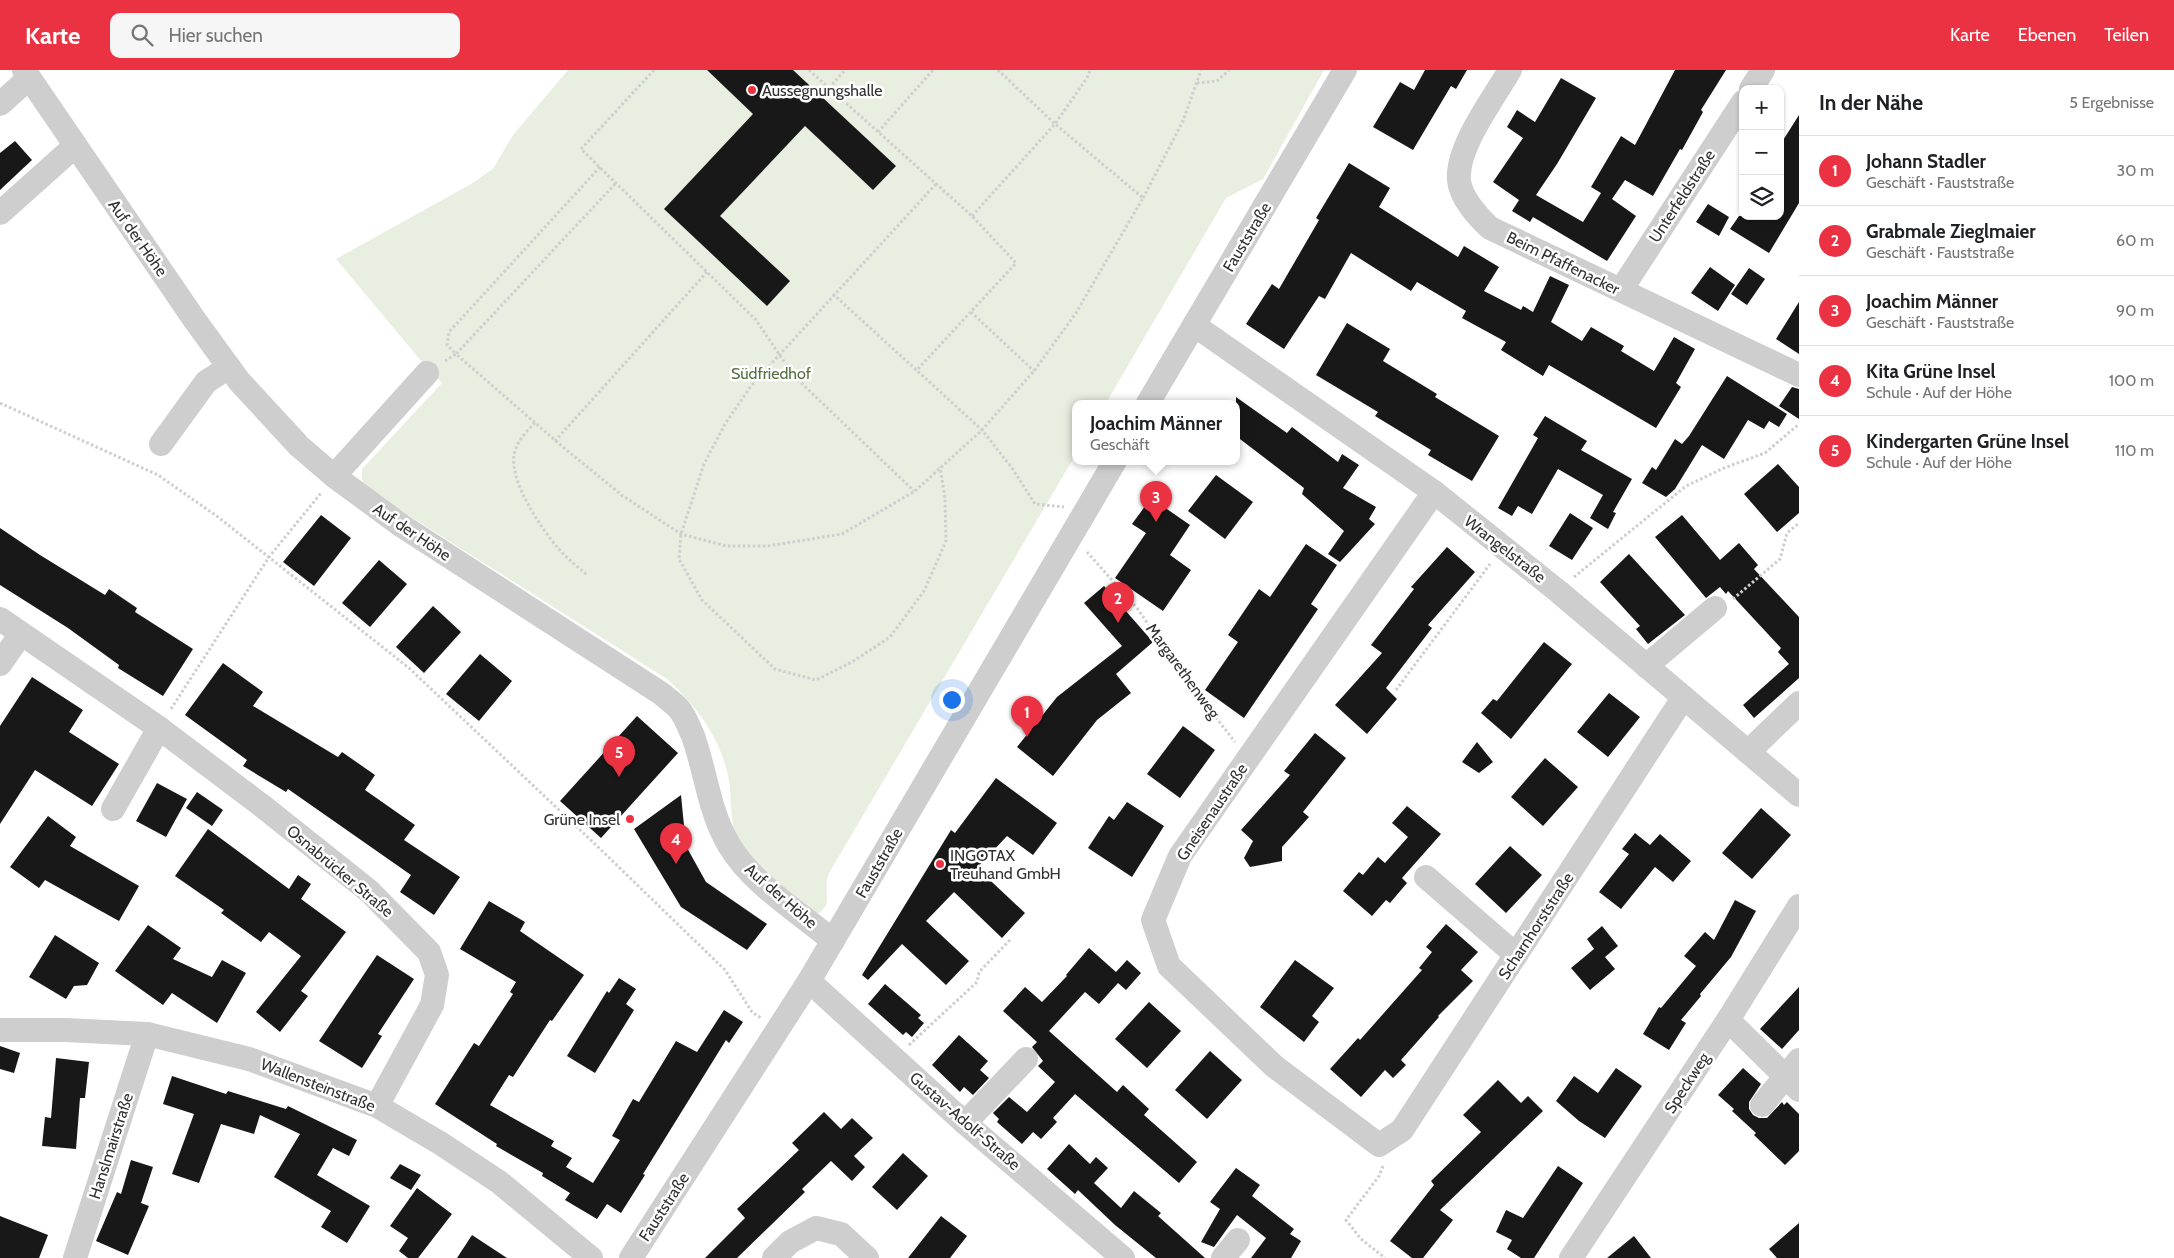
<!DOCTYPE html>
<html lang="de">
<meta charset="utf-8">
<style>
body{margin:0;font-family:Cabin,sans-serif;background:#f6f6f6;color:#202124}
.controls{position:absolute;right:15px;top:15px;display:grid;overflow:hidden;border-radius:10px;box-shadow:0 1px 4px #0004}
.controls button{width:45px;height:45px;display:grid;place-items:center;padding:0;border:0;border-bottom:1px solid #e0e0e0;background:#fff;color:#202124;font:25px sans-serif}
.you{position:absolute;left:951px;top:629px;width:18px;height:18px;margin:-12px;border:4px solid #fff;border-radius:50%;background:#1a73e8;box-shadow:0 0 0 8px #1a73e833}
.badge{display:grid;place-items:center;width:32px;height:32px;border-radius:50%;background:#ea3243;color:#fff;font-size:16px;font-weight:700}
.pin{position:absolute;translate:-50% -41px;filter:drop-shadow(0 1px 2px #0008)}
.pin::after{content:'';position:absolute;top:26px;width:18px;height:15px;background:inherit;clip-path:polygon(0 0,100% 0,50% 100%)}
.popup{position:absolute;left:1072px;top:330px;width:168px;height:65px;box-sizing:border-box;display:grid;place-content:center;border-radius:10px;background:#fff;filter:drop-shadow(0 1px 4px #0005);font-size:16px;white-space:nowrap;color:#757577}
.popup b{font-size:19px;color:#202124}
.popup::after{content:'';position:absolute;left:50%;top:100%;margin-left:-10px;border:10px solid transparent;border-top-color:#fff}
.list{margin:0;padding:0;list-style:none}
h2{display:flex;justify-content:space-between;align-items:center;height:65px;margin:0;padding:0 20px;font-size:21px}
h2 small{font-size:16px;font-weight:400;color:#757577}
.list li{display:grid;grid-template-columns:32px 1fr auto;gap:15px;align-items:center;box-sizing:border-box;height:70px;padding:0 20px;border-top:1px solid #e0e0e0}
.list b{display:block;font-size:19px;white-space:nowrap}
.list p{margin:0;font-size:16px;white-space:nowrap;color:#757577}
.list em{font-size:16px;font-style:normal;color:#757577}
.icon{flex:none;width:28px;height:28px;fill:none;stroke:currentColor;stroke-width:2;stroke-linecap:round;stroke-linejoin:round}
.map{position:relative;flex:none;width:1799px;height:1188px;overflow:hidden}
header{display:flex;align-items:center;gap:30px;box-sizing:border-box;height:70px;padding:0 25px;background:#ea3243;color:#fff}
header strong{font-size:24px}
nav{display:flex;gap:28px;margin-inline-start:auto;font-size:18px}
.search{width:350px;height:45px;background:#f6f6f6;display:flex;align-items:center;gap:12px;box-sizing:border-box;padding:0 18px;border-radius:10px;color:#757577;font-size:19px}
main{display:flex}
aside{flex:1;background:#fff}
.map>svg:first-child{display:block}
.green{fill:#e8eee0}
.building{fill:#181818}
.lines{fill:none;stroke-linecap:round;stroke-linejoin:round}
.path{stroke:#cecece;stroke-width:3;stroke-dasharray:2.5 2.5;stroke-linecap:butt}
.minor{stroke:#cecece;stroke-width:24}
.poi-dot{fill:#ea3243;stroke:#fff;stroke-width:2}
.labels{text-anchor:middle;dominant-baseline:central;stroke-width:5;stroke-linejoin:round;paint-order:stroke}
.poi-label{font-size:16px;fill:#313131;stroke:#fff;text-anchor:start}
.street-label{font-size:16px;fill:#313131;stroke:#fff}
.park-label{font-size:16px;fill:#556f3d;stroke:#fff}
</style>
<header>
<strong>Karte</strong>
<div class="search"><svg class="icon" aria-label="search" viewBox="0 0 24 24"><circle cx="10" cy="10" r="6"/><path d="M15 15l6 6"/></svg>Hier suchen</div>
<nav><a>Karte</a><a>Ebenen</a><a>Teilen</a></nav>
</header>
<main>
<div class="map">
<svg width="1799" height="1188" viewBox="0 0 1799 1188">
<rect width="100%" height="100%" fill="#fff"/>
<!-- green -->
<path class="green" d="M568,0H1324L1263,109L1226,128L1106,333H1076V384L829,803C822,819 834,833 819,843H815C788,822 757,800 738,770C731,760 731,731 730,718C725,674 699,638 667,609L370,421L362,410V399L442,313L422,292L336,189L471,114L493,99L513,65Z"/>
<!-- building -->
<g class="building">
<polygon points="707,0 793,0 896,96 873,120 805,56 720,146 790,211 767,236 664,139 753,44"/>
<polygon points="1425,0 1467,0 1456,19 1451,16 1413,80 1373,57 1400,12 1414,20"/>
<polygon points="1675,0 1726,0 1701,40 1703,42 1682,80 1680,79 1653,126 1625,110 1612,129 1636,146 1607,191 1533,147 1530,152 1512,141 1519,130 1493,112 1523,68 1507,57 1517,40 1535,52 1561,8 1596,28 1557,94 1536,125 1583,152 1601,123 1591,117 1621,66 1635,75"/>
<polygon points="1799,45 1799,133 1769,183 1730,159 1739,146 1780,146 1780,75"/>
<polygon points="15,71 32,90 0,120 0,83"/>
<polygon points="1349,93 1390,118 1379,137 1458,187 1464,176 1499,197 1484,221 1521,240 1523,236 1533,242 1550,206 1569,215 1551,252 1582,271 1591,257 1624,276 1621,281 1654,301 1674,267 1695,279 1676,313 1681,317 1656,358 1549,295 1543,306 1501,280 1506,272 1462,248 1466,241 1417,212 1411,221 1351,183 1325,229 1319,226 1284,279 1246,254 1272,214 1279,219 1319,150 1316,148"/>
<polygon points="1708,134 1729,147 1719,166 1696,152"/>
<polygon points="1710,197 1735,215 1718,241 1691,223"/>
<polygon points="1749,198 1765,209 1747,235 1731,224"/>
<polygon points="1799,232 1799,284 1776,269"/>
<polygon points="1347,253 1390,279 1383,291 1437,324 1435,327 1499,366 1472,411 1428,385 1431,380 1375,346 1378,342 1316,305"/>
<polygon points="1727,306 1787,344 1779,357 1769,351 1764,359 1748,350 1724,389 1702,375 1675,419 1666,427 1642,413 1652,397 1656,400 1675,369 1682,374 1689,366"/>
<polygon points="1792,317 1799,319 1799,349 1779,336"/>
<polygon points="1236,327 1287,363 1292,357 1338,392 1342,384 1359,395 1343,418 1376,437 1369,449 1375,454 1340,492 1328,484 1344,461 1302,424 1304,418 1236,366"/>
<polygon points="1545,346 1587,371 1581,380 1632,409 1613,442 1616,443 1608,459 1590,448 1603,425 1558,399 1532,444 1518,436 1512,446 1498,438 1538,368 1533,365"/>
<polygon points="1778,394 1799,417 1799,443 1777,462 1744,424"/>
<polygon points="1216,405 1253,432 1225,469 1188,441"/>
<polygon points="1151,428 1190,455 1170,485 1191,500 1163,541 1115,508 1146,463 1132,454"/>
<polygon points="1570,443 1593,458 1572,490 1549,476"/>
<polygon points="321,445 351,468 314,516 283,492"/>
<polygon points="1682,445 1720,490 1739,473 1758,495 1754,499 1799,547 1799,608 1754,648 1743,635 1789,594 1778,582 1781,578 1728,521 1726,524 1720,517 1706,528 1655,467"/>
<polygon points="0,458 40,485 105,525 109,519 137,538 135,542 193,579 163,626 118,598 119,595 68,558 0,515"/>
<polygon points="1306,474 1337,495 1311,534 1318,539 1244,648 1205,620 1238,572 1228,565 1259,519 1270,527"/>
<polygon points="1447,477 1475,502 1428,555 1432,558 1386,618 1397,629 1367,664 1335,635 1382,583 1371,575 1414,519 1411,517"/>
<polygon points="1629,484 1685,545 1648,574 1636,559 1640,556 1600,512"/>
<polygon points="379,490 407,514 370,557 342,533"/>
<polygon points="1104,516 1153,572 1116,604 1131,623 1097,650 1053,706 1017,677 1057,627 1122,576 1084,533"/>
<polygon points="433,536 461,562 424,603 396,577"/>
<polygon points="1544,572 1572,594 1511,669 1481,643 1493,629 1497,631"/>
<polygon points="480,584 512,611 479,651 446,624"/>
<polygon points="223,593 263,622 253,636 338,687 342,682 375,705 365,720 415,755 404,770 460,807 434,845 400,822 411,805 288,719 286,722 243,696 247,690 185,645"/>
<polygon points="32,607 83,640 69,662 119,694 92,736 35,700 0,754 0,656"/>
<polygon points="1609,623 1640,647 1608,687 1577,662"/>
<polygon points="637,646 678,683 601,768 560,731"/>
<polygon points="1183,656 1215,680 1180,728 1147,704"/>
<polygon points="1315,663 1346,688 1303,742 1309,747 1282,777 1282,791 1250,797 1244,788 1253,771 1241,760 1290,705 1284,701"/>
<polygon points="1477,672 1493,692 1479,703 1462,692"/>
<polygon points="1545,688 1578,717 1543,756 1511,727"/>
<polygon points="996,708 1057,753 1033,785 1007,766 977,798 1025,843 1002,868 954,822 926,851 969,891 946,915 902,874 868,910 862,905 951,760 955,763"/>
<polygon points="157,713 187,729 166,767 136,751"/>
<polygon points="197,722 223,740 212,756 186,738"/>
<polygon points="681,725 686,776 706,812 767,854 747,880 681,837 634,759"/>
<polygon points="1127,732 1164,756 1132,807 1088,778 1109,746 1114,750"/>
<polygon points="1407,736 1441,764 1402,808 1407,813 1390,833 1386,830 1372,846 1343,821 1359,802 1363,805 1378,787 1385,793 1408,767 1392,753"/>
<polygon points="1761,738 1791,765 1752,809 1722,783"/>
<polygon points="48,746 76,767 70,776 139,816 119,851 45,810 39,818 10,797"/>
<polygon points="208,759 289,819 298,805 311,814 301,829 346,862 301,921 308,926 280,962 256,942 301,886 269,862 261,872 221,843 224,840 175,806"/>
<polygon points="1635,763 1650,775 1660,764 1691,791 1673,812 1655,797 1621,839 1599,822 1629,784 1622,779"/>
<polygon points="1510,776 1542,805 1506,843 1475,814"/>
<polygon points="1735,830 1756,841 1731,887 1700,924 1701,926 1681,950 1686,953 1669,980 1643,964 1659,937 1661,938 1696,896 1684,886 1705,862 1714,870"/>
<polygon points="489,831 525,852 520,861 584,905 552,951 550,950 513,1007 509,1005 490,1035 554,1071 551,1076 572,1088 566,1097 593,1113 620,1070 612,1066 633,1029 639,1032 676,971 697,982 724,940 743,952 729,973 726,970 643,1104 645,1105 621,1143 607,1134 597,1149 565,1130 570,1123 542,1106 543,1103 496,1076 497,1074 435,1034 474,973 479,976 513,924 510,922 516,912 460,879"/>
<polygon points="1446,854 1478,882 1461,900 1473,911 1438,946 1439,947 1401,990 1406,995 1393,1008 1385,1000 1361,1027 1330,999 1358,968 1360,970 1422,900 1419,898 1432,882 1426,877"/>
<polygon points="148,855 181,878 173,889 212,907 222,890 246,903 217,953 172,923 163,935 115,901"/>
<polygon points="1602,856 1618,876 1605,887 1615,899 1590,920 1571,898 1594,879 1587,869"/>
<polygon points="55,865 99,893 87,915 74,916 66,929 29,907"/>
<polygon points="1089,878 1116,902 1127,890 1141,903 1126,920 1118,913 1099,934 1085,922 1049,961 1117,1022 1123,1015 1149,1039 1144,1045 1197,1092 1179,1113 1075,1024 1053,1048 1057,1052 1041,1069 1033,1062 1022,1074 997,1052 999,1049 993,1043 1009,1027 1027,1042 1055,1012 1038,996 1043,991 1032,977 1037,972 1003,941 1025,917 1042,932 1067,906 1066,905"/>
<polygon points="377,885 414,909 378,964 382,966 362,998 319,971"/>
<polygon points="1295,890 1334,918 1312,946 1319,952 1304,972 1260,937"/>
<polygon points="619,908 636,919 626,934 634,940 595,1003 567,986 607,921 609,923"/>
<polygon points="885,914 921,945 918,948 924,953 912,967 906,962 903,965 868,934"/>
<polygon points="1799,917 1799,960 1782,979 1760,959"/>
<polygon points="1149,932 1181,961 1147,998 1115,969"/>
<polygon points="959,965 988,991 980,1000 989,1008 973,1025 964,1017 960,1022 932,995"/>
<polygon points="0,976 20,983 14,1003 0,999"/>
<polygon points="1210,981 1242,1010 1207,1049 1175,1020"/>
<polygon points="56,988 89,992 85,1028 80,1028 76,1079 42,1076 45,1047 51,1048"/>
<polygon points="1616,998 1642,1016 1605,1068 1579,1051 1556,1031 1574,1006 1598,1023"/>
<polygon points="1743,998 1761,1014 1749,1032 1749,1039 1753,1045 1759,1048 1767,1048 1782,1032 1784,1035 1787,1032 1799,1044 1799,1081 1785,1095 1754,1065 1756,1063 1732,1041 1734,1039 1718,1025"/>
<polygon points="172,1006 226,1024 228,1021 286,1039 288,1036 357,1070 349,1086 333,1078 317,1105 370,1136 347,1173 321,1157 331,1141 274,1107 300,1064 260,1045 254,1064 221,1054 199,1113 172,1104 194,1044 163,1034"/>
<polygon points="1498,1010 1521,1033 1528,1026 1543,1041 1440,1140 1453,1150 1423,1188 1412,1188 1390,1171 1434,1115 1431,1111 1481,1062 1463,1045"/>
<polygon points="824,1042 841,1059 852,1048 873,1068 854,1086 865,1097 852,1111 831,1091 802,1119 805,1122 737,1188 705,1188 745,1148 737,1139 799,1080 792,1073"/>
<polygon points="1069,1074 1090,1094 1096,1087 1108,1098 1094,1113 1121,1138 1134,1121 1161,1143 1158,1146 1205,1188 1156,1188 1115,1155 1078,1120 1075,1124 1047,1099"/>
<polygon points="903,1083 928,1106 897,1140 872,1117"/>
<polygon points="131,1090 153,1097 141,1133 149,1136 128,1185 96,1171 117,1122 121,1124"/>
<polygon points="400,1094 421,1105 411,1120 390,1108"/>
<polygon points="1558,1096 1583,1113 1534,1188 1521,1188 1507,1179 1512,1170 1496,1162 1506,1140 1523,1148"/>
<polygon points="1236,1098 1260,1115 1252,1126 1294,1159 1290,1164 1301,1171 1291,1188 1251,1188 1266,1168 1237,1145 1214,1177 1201,1172 1220,1139 1210,1132"/>
<polygon points="417,1118 452,1144 418,1188 408,1188 399,1181 408,1168 390,1156"/>
<polygon points="0,1146 48,1165 39,1188 0,1188"/>
<polygon points="941,1146 967,1166 950,1188 908,1188"/>
<polygon points="1799,1153 1799,1188 1777,1188 1769,1179"/>
<polygon points="472,1165 507,1188 457,1188"/>
<polygon points="1634,1166 1651,1188 1607,1188"/>
</g>
<g class="lines">
<!-- path -->
<g class="path">
<polyline points="654,0 581,79 756,250 793,305 914,421"/>
<polyline points="809,0 972,146 1016,193 916,301"/>
<polyline points="1197,13 1217,11 1229,0"/>
<polyline points="829,18 845,0"/>
<polyline points="878,62 933,0"/>
<polyline points="600,97 449,262 447,275 456,284 616,113"/>
<polyline points="936,114 751,316 725,354 704,394 681,464 679,489 702,530 775,599 816,610 852,592 890,567 924,521 946,471 945,428 940,397"/>
<polyline points="1143,128 1183,51 1201,0"/>
<polyline points="972,146 1055,54 1087,8 1090,0"/>
<polyline points="833,224 982,360 1012,398 1035,434 1064,437"/>
<polyline points="971,242 1034,301"/>
<polyline points="445,291 456,284 564,378 623,426 681,464 726,476 768,476 842,464 915,421 982,360 1034,301 1076,243 1143,128 1055,54 998,0"/>
<polyline points="0,333 158,405 218,447 409,598 596,775 725,900 752,942 761,948"/>
<path d="M535,353C526,361 516,373 514,385C510,413 541,458 558,478C566,488 577,496 587,505"/>
<polyline points="555,371 707,202"/>
<polyline points="1087,482 1137,538 1184,606 1235,672"/>
<polyline points="1574,507 1686,416 1724,398 1765,383 1799,354"/>
<polyline points="1733,529 1780,489 1787,463 1799,453"/>
<polyline points="1396,620 1490,494"/>
<polyline points="171,639 269,487 321,423"/>
<polyline points="909,975 977,912 979,902 1010,870"/>
<polyline points="1383,1096 1379,1106 1346,1150 1361,1169 1385,1188"/>
</g>
<!-- minor -->
<g class="minor">
<path d="M24,0L194,249L239,311L299,376L334,406L402,456L662,624C667,629 674,633 679,639C685,646 689,657 693,666C706,702 709,742 729,775C751,813 800,843 833,871"/>
<path d="M1510,0C1493,29 1456,78 1459,110C1460,127 1478,147 1490,158L1799,305"/>
<polyline points="1751,19 1763,0"/>
<polyline points="0,34 29,8"/>
<polyline points="0,143 75,76"/>
<polyline points="1621,220 1743,32"/>
<polyline points="1194,255 1434,422 1559,522 1799,725"/>
<polyline points="1148,333 1345,0"/>
<polyline points="161,374 206,312 229,297"/>
<polyline points="334,406 427,303"/>
<polyline points="1434,422 1180,786 1153,850 1169,896 1274,996 1379,1075 1402,1060 1683,628"/>
<polyline points="0,549 159,658 261,735 369,821 429,882 437,905 432,935 377,1036"/>
<polyline points="0,594 21,564"/>
<polyline points="1646,596 1715,538"/>
<polyline points="1748,682 1799,633"/>
<polyline points="113,739 159,658"/>
<polyline points="1426,807 1516,885"/>
<polyline points="809,911 965,1053 1123,1188"/>
<polyline points="1728,950 1799,1020"/>
<polyline points="0,960 65,960 147,964 249,989 377,1036 440,1073 499,1112 591,1188"/>
<polyline points="1762,1035 1799,990"/>
<polyline points="965,1053 1026,989"/>
<polyline points="75,1188 147,964"/>
<polyline points="631,1188 809,911 1115,391"/>
<polyline points="774,1188 790,1172 816,1158 841,1164 867,1188"/>
<polyline points="1223,1188 1238,1170"/>
<polyline points="1571,1188 1728,950 1799,836"/>
</g>
</g>
<!-- markers -->
<g class="poi-dot">
<circle cx="752" cy="20" r="5"/>
<circle cx="630" cy="749" r="5"/>
<circle cx="940" cy="794" r="5"/>
</g>
<g class="labels">
<!-- poi labels -->
<g class="poi-label">
<text x="762" y="20">Aussegnungshalle</text>
<text x="620" y="749" text-anchor="end">Grüne Insel</text>
<text x="950" y="785">INGOTAX<tspan x="950" dy="18">Treuhand GmbH</tspan></text>
</g>
<!-- street labels -->
<g class="street-label">
<text transform="translate(1682 126) rotate(-57)">Unterfeldstraße</text>
<text transform="translate(1247 167) rotate(-59)">Fauststraße</text>
<text transform="translate(138 168) rotate(55)">Auf der Höhe</text>
<text transform="translate(1563 193) rotate(26)">Beim Pfaffenacker</text>
<text transform="translate(412 462) rotate(34)">Auf der Höhe</text>
<text transform="translate(1505 479) rotate(38)">Wrangelstraße</text>
<text transform="translate(1183 601) rotate(54)">Margarethenweg</text>
<text transform="translate(1212 742) rotate(-56)">Gneisenaustraße</text>
<text transform="translate(879 793) rotate(-60)">Fauststraße</text>
<text transform="translate(340 801) rotate(40)">Osnabrücker Straße</text>
<text transform="translate(781 826) rotate(41)">Auf der Höhe</text>
<text transform="translate(1536 856) rotate(-57)">Scharnhorststraße</text>
<text transform="translate(1687 1013) rotate(-57)">Speckweg</text>
<text transform="translate(318 1015) rotate(21)">Wallensteinstraße</text>
<text transform="translate(965 1051) rotate(41)">Gustav-Adolf-Straße</text>
<text transform="translate(111 1076) rotate(-72)">Hanslmairstraße</text>
<text transform="translate(664 1137) rotate(-57)">Fauststraße</text>
</g>
<!-- park labels -->
<g class="park-label">
<text x="771" y="303">Südfriedhof</text>
</g>
</g>
</svg>
<div class="controls">
<button>+</button>
<button>−</button>
<button><svg class="icon" aria-label="layers" viewBox="0 0 24 24"><path d="M12 4l9 5-9 5-9-5zM3 14l9 5 9-5"/></svg></button>
</div>
<div class="you"></div>
<div class="pin badge" style="left:1027px;top:667px">1</div>
<div class="pin badge" style="left:1118px;top:553px">2</div>
<div class="pin badge" style="left:1156px;top:452px">3</div>
<div class="popup"><b>Joachim Männer</b>Geschäft</div>
<div class="pin badge" style="left:676px;top:794px">4</div>
<div class="pin badge" style="left:619px;top:707px">5</div>
</div>
<aside>
<h2>In der Nähe<small>5 Ergebnisse</small></h2>
<ul class="list">
<li><span class="badge">1</span><div><b>Johann Stadler</b><p>Geschäft · Fauststraße</p></div><em>30 m</em></li>
<li><span class="badge">2</span><div><b>Grabmale Zieglmaier</b><p>Geschäft · Fauststraße</p></div><em>60 m</em></li>
<li><span class="badge">3</span><div><b>Joachim Männer</b><p>Geschäft · Fauststraße</p></div><em>90 m</em></li>
<li><span class="badge">4</span><div><b>Kita Grüne Insel</b><p>Schule · Auf der Höhe</p></div><em>100 m</em></li>
<li><span class="badge">5</span><div><b>Kindergarten Grüne Insel</b><p>Schule · Auf der Höhe</p></div><em>110 m</em></li>
</ul>
</aside>
</main>
